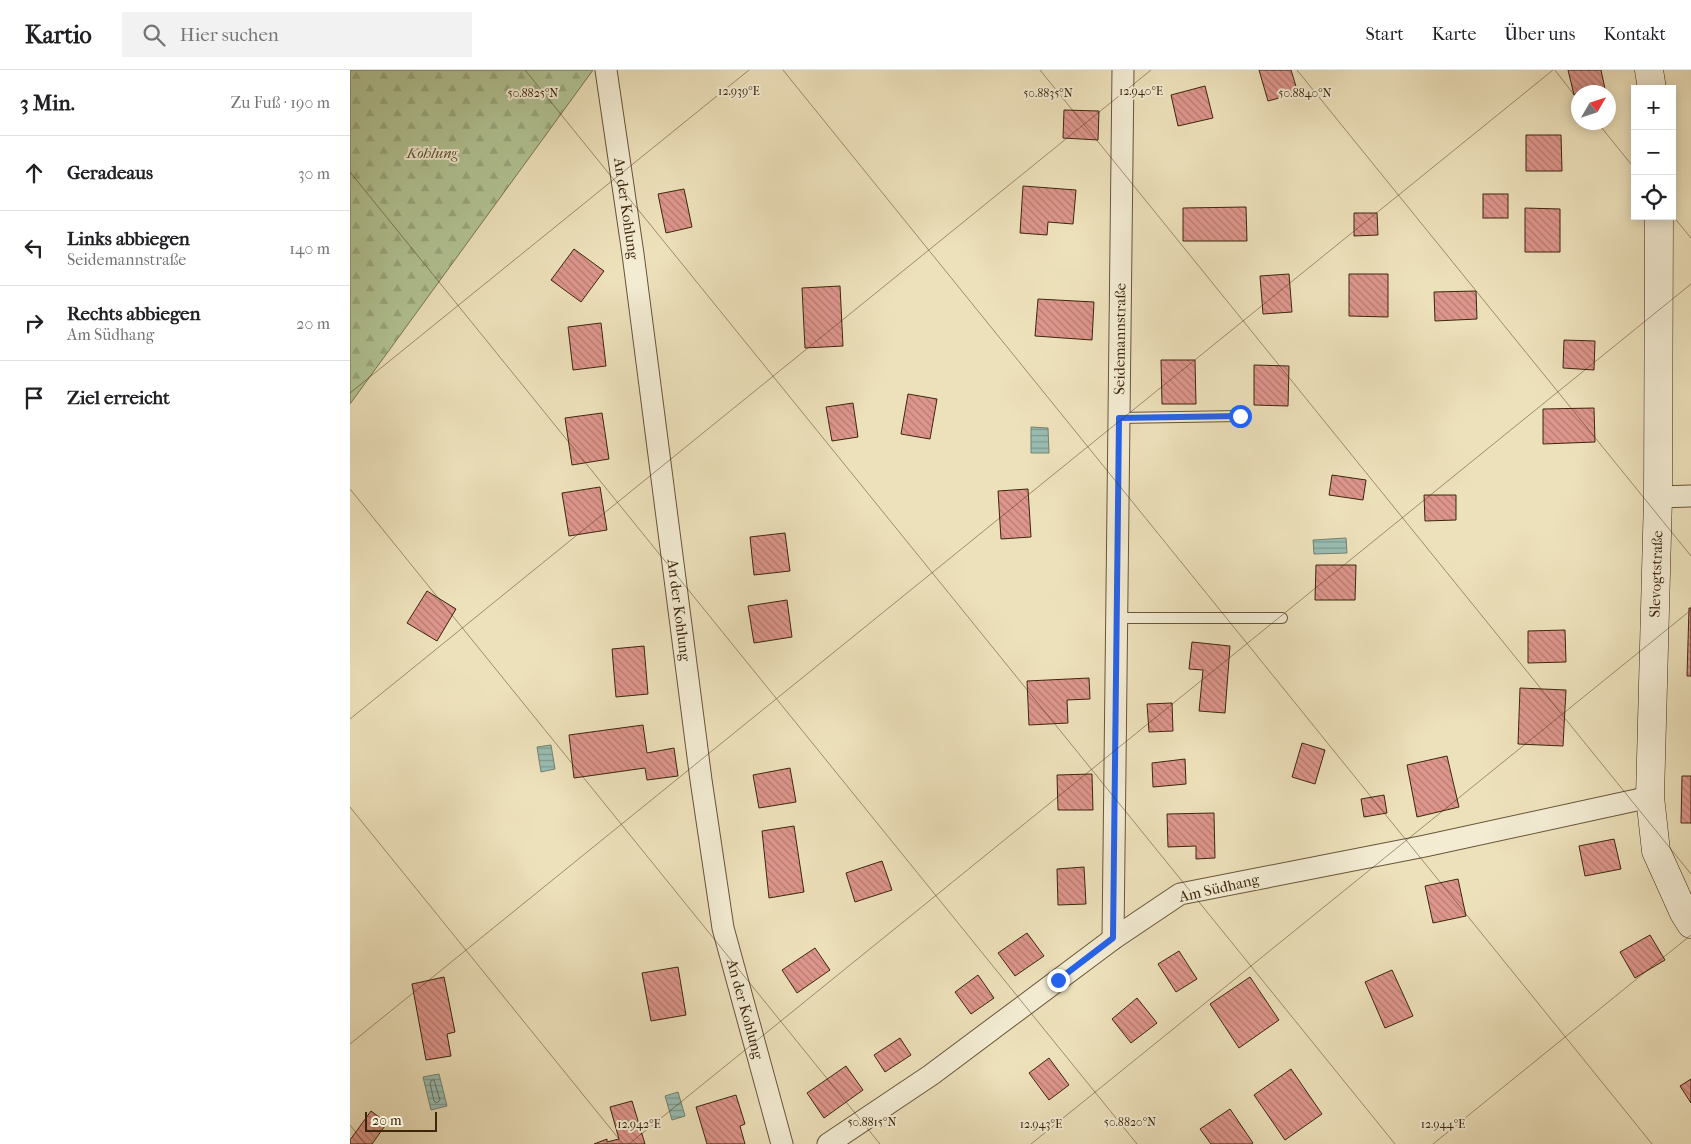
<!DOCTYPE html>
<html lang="de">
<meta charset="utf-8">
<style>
body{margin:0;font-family:"IM FELL French Canon",serif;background:#f2f2f2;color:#202124}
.controls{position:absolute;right:15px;top:15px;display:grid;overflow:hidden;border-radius:0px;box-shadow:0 2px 12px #0003}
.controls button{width:45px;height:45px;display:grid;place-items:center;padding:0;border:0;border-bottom:1px solid #e0e0e0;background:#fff;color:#202124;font:25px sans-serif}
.compass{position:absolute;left:1221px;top:15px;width:45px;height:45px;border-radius:50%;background:#fff;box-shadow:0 2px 12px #0003;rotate:51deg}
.scale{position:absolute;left:15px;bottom:12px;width:72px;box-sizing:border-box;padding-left:5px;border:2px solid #3c260c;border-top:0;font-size:14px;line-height:18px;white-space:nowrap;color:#3c260c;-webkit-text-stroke:4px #f3ecd3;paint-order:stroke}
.stop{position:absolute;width:15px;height:15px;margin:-11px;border:4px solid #2563eb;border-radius:50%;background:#fff}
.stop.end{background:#2563eb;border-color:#fff;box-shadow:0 1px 5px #0008}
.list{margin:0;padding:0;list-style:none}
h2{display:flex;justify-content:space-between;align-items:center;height:65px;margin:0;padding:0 20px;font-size:21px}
h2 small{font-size:16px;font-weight:400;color:#757577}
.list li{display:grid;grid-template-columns:32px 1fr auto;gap:15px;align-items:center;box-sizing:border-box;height:75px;padding:0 20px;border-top:1px solid #e0e0e0}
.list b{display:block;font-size:19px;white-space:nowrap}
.list p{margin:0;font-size:16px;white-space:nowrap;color:#757577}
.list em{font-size:16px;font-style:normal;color:#757577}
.icon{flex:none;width:28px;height:28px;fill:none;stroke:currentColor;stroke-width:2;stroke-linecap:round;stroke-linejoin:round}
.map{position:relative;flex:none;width:1341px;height:1074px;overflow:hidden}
header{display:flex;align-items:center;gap:30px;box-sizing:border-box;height:70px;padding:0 25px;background:#fff;border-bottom:1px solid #e0e0e0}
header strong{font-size:24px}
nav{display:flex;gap:28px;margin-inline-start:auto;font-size:18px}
.search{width:350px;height:45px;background:#f2f2f2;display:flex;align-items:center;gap:12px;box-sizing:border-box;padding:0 18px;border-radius:0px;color:#757577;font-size:19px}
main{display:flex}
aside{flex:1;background:#fff}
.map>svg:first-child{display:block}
.forest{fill:url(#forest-firs);stroke:#777550}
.water{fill:url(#water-rules);stroke:#748170}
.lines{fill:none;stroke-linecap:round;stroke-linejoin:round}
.shore{stroke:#6a725f;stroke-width:1}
.building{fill:url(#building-back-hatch);stroke:#3c260c}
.lane-casing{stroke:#685538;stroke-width:12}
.street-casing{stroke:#685538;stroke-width:23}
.secondary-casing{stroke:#3c260c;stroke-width:29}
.lane{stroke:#f3ecd3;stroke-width:10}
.street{stroke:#f3ecd3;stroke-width:21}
.secondary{stroke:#f3ecd3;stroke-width:28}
.route{stroke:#2563eb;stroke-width:6}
.ticks{fill:none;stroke:#3c260c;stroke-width:1;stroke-opacity:0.45}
.labels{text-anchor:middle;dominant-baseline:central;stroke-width:4;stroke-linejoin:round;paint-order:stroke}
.park-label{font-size:15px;font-style:italic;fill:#5a4e2e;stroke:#f3ecd3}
.street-label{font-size:15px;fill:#3c260c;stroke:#f3ecd3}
.ticks-label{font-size:12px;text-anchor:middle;fill:#3c260c;stroke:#f3ecd3;stroke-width:4;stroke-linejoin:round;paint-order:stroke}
</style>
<header>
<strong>Kartio</strong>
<div class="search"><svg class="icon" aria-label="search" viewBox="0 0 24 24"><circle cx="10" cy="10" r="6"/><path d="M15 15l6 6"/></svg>Hier suchen</div>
<nav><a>Start</a><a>Karte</a><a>Über uns</a><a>Kontakt</a></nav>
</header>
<main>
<aside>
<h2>3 Min.<small>Zu Fuß · 190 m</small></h2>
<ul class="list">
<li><svg class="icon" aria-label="ahead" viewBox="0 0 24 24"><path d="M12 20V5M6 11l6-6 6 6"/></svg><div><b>Geradeaus</b></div><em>30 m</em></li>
<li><svg class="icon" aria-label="left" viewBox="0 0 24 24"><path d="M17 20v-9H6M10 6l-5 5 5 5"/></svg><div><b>Links abbiegen</b><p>Seidemannstraße</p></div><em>140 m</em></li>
<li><svg class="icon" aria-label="right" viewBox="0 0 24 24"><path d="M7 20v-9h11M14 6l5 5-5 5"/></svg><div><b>Rechts abbiegen</b><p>Am Südhang</p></div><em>20 m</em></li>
<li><svg class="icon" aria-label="arrive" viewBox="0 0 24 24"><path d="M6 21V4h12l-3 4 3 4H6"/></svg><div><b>Ziel erreicht</b></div></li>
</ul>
</aside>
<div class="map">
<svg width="1341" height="1074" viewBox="0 0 1341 1074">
<defs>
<pattern id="forest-firs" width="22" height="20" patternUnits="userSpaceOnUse" patternTransform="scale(1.25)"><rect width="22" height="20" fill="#b2c495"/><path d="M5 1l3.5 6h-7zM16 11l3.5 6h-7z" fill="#9aa87f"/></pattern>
<pattern id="water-rules" width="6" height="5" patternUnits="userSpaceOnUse" patternTransform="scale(1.25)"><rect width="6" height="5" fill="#99bdb2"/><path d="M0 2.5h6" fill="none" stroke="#7e998f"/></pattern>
<pattern id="building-back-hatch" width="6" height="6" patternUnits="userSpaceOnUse" patternTransform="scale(1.25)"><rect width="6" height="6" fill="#de968c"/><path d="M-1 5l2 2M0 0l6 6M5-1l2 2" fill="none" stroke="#b57a71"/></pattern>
</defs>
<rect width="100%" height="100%" fill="#ede1bb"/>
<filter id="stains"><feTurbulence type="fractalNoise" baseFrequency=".004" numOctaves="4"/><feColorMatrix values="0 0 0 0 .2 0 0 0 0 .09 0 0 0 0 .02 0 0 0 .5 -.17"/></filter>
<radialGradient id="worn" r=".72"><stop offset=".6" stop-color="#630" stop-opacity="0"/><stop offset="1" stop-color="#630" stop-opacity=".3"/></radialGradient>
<!-- forest -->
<polygon class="forest" points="0,0 243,0 0,334"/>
<!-- water -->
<g class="water">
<polygon points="681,357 698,358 699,383 681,383"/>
<polygon points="996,468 997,483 964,484 963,470"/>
<polygon points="201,675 205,699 191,702 187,677"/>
<polygon points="89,1004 97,1036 81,1040 73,1007"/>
<polygon points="328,1022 335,1046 322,1050 315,1026"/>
</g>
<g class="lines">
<!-- shore -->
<polygon class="shore" points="84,1010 90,1030 87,1033 84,1031 80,1013 81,1011"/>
</g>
<!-- building -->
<g class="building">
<polygon points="909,0 941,0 948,23 918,31"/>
<polygon points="1218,0 1251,0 1255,19 1228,22 1224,25"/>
<polygon points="855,16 863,48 828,56 821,25"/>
<polygon points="714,40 749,41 748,70 713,68"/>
<polygon points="1176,65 1211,65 1212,101 1176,101"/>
<polygon points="673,116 726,120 723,154 698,152 697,165 670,163"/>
<polygon points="334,119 342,157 316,163 308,124"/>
<rect x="1133" y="124" width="25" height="24"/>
<polygon points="896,137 897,171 833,171 833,138"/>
<polygon points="1175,138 1210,139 1210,182 1175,182"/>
<polygon points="1004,143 1027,143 1028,165 1004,166"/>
<polygon points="224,179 254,201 231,232 201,210"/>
<polygon points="939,204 942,242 913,244 910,206"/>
<polygon points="999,204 1038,204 1038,247 999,246"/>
<polygon points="490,216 493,276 455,278 452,218"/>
<polygon points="1126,221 1127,249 1085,251 1084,222"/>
<polygon points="688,229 744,232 742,270 685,266"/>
<polygon points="251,253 256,296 223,300 218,257"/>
<polygon points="1214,270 1245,271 1244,300 1213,298"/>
<polygon points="811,290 845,290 846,334 812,334"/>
<polygon points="904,295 939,296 938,336 904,335"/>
<polygon points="558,324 587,329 580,369 551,364"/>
<polygon points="503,333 508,367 482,371 476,337"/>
<polygon points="1244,338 1245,372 1193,374 1193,339"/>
<polygon points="252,343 259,389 222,395 215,348"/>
<polygon points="982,405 1016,410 1013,430 979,425"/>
<polygon points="250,417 257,460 219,466 212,423"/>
<polygon points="678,419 681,467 651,469 648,421"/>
<polygon points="1074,425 1106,425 1106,450 1075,451"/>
<polygon points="435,463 440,501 404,505 400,467"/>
<polygon points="966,495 1006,495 1005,530 965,530"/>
<polygon points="77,521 106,539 87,571 57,553"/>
<polygon points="437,530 442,567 404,573 398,536"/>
<polygon points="1339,538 1341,538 1341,606 1337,606"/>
<polygon points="1215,560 1216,592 1178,593 1178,561"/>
<polygon points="842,572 880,576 875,643 849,641 853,600 839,599"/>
<polygon points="294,576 298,624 266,627 262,579"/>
<polygon points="739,608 740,629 717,630 718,653 679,655 677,611"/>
<polygon points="1170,618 1216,620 1213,676 1168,674"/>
<polygon points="822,633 823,661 799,662 797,634"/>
<polygon points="293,655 297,683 324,678 328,706 297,710 295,698 224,708 219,665"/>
<polygon points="952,673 975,680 965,714 942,707"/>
<polygon points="1097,686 1109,737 1067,747 1057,695"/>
<polygon points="835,689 836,714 803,717 802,693"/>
<polygon points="440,698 446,732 409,738 403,705"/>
<polygon points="742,704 743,740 708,740 707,705"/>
<polygon points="1332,706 1341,706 1341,753 1331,753"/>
<polygon points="1034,725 1037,743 1014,747 1011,729"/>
<polygon points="864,743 865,788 846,789 846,776 818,777 817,744"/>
<polygon points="444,756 454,822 419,828 412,761"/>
<polygon points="1264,769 1271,799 1235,806 1229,776"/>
<polygon points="532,791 542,820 505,832 496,803"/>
<polygon points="734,797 736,834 708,835 707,799"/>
<polygon points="1108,809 1116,846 1083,853 1075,816"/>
<polygon points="677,863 694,886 665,906 648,883"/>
<polygon points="1300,865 1315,890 1285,908 1270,882"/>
<polygon points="465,878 480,900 447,923 432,900"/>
<polygon points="829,881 847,909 826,922 808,894"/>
<polygon points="328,897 336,945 301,951 292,903"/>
<polygon points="1042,900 1063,946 1035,958 1015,912"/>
<polygon points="628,905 644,928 621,944 605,922"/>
<polygon points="94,907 105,962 97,964 101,986 76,990 62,914"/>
<polygon points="900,907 929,950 889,978 860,934"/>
<polygon points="787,928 807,953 781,973 762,949"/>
<polygon points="550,968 561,985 535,1002 524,985"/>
<polygon points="699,988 719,1015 699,1030 679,1003"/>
<polygon points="496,996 513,1020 474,1048 457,1023"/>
<polygon points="941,999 972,1044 935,1070 904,1025"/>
<polygon points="1341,1009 1341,1033 1330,1016"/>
<polygon points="386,1025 395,1054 390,1056 395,1074 357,1074 346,1037"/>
<polygon points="282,1031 295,1074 244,1074 257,1069 257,1072 269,1069 260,1037"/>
<polygon points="880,1039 903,1073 901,1074 861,1074 850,1059"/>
<polygon points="21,1041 37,1053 22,1074 0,1074 0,1070"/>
</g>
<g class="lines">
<defs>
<g id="lane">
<polyline points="769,348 890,346"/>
<polyline points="767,548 932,548"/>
</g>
<g id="street">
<path id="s1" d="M256,0L283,184L351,710L373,858L432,1074"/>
<polyline points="1308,427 1341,426"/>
<path id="s2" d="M763,869L773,0"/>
<polyline points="478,1074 581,1005 763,869 830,824 1075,776 1300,727"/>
</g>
<g id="secondary">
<polyline points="1299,0 1302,19"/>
<polyline points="1309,146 1308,427 1300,727 1306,781 1334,843 1341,854"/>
</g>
</defs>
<!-- lane casing -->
<use href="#lane" class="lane-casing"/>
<!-- street casing -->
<use href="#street" class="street-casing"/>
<!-- secondary casing -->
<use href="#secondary" class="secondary-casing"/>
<!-- lane -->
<use href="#lane" class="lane"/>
<!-- street -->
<use href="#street" class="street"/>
<!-- secondary -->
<use href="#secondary" class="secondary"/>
</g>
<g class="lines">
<!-- route -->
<polyline class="route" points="708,910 763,868 769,348 890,346"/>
</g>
<!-- ticks -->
<path class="ticks" d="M175,0L1045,1074M433,0L1302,1074M690,0L1341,804M947,0L1341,486M1205,0L1228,30M1247,52L1285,99M0,102L787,1074M1322,145L1341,168M0,323L399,0M0,419L530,1074M0,649L801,0M0,737L273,1074M0,974L1203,0M0,1055L15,1074M279,1074L1341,214M681,1074L1341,540M1083,1074L1341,865"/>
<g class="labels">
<!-- park labels -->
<g class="park-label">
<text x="82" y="83">Kohlung</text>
</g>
<!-- street labels -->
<g class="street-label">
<text stroke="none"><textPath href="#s1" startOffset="140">An der Kohlung</textPath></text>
<text stroke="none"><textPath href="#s2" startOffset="600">Seidemannstraße</textPath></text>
<text transform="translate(1306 504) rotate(-88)">Slevogtstraße</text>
<text stroke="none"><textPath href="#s1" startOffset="545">An der Kohlung</textPath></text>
<text transform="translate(869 818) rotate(-13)">Am Südhang</text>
<text stroke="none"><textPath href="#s1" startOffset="950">An der Kohlung</textPath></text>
</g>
</g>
<g class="ticks-label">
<text x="389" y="25">12.939°E</text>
<text x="791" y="25">12.940°E</text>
<text x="183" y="27">50.8825°N</text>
<text x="698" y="27">50.8835°N</text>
<text x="955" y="27">50.8840°N</text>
<text x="522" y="1056">50.8815°N</text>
<text x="780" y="1056">50.8820°N</text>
<text x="289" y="1058">12.942°E</text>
<text x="691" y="1058">12.943°E</text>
<text x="1093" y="1058">12.944°E</text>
</g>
<rect width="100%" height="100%" filter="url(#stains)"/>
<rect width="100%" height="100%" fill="url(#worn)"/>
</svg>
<div class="controls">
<button>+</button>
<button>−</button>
<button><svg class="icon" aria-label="locate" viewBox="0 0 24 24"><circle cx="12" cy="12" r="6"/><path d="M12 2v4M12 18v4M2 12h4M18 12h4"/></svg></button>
</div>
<svg class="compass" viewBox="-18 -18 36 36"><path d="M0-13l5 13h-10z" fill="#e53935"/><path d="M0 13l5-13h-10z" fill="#757577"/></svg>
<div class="scale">20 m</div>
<div class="stop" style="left:890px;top:346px"></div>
<div class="stop end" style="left:708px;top:910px"></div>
</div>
</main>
